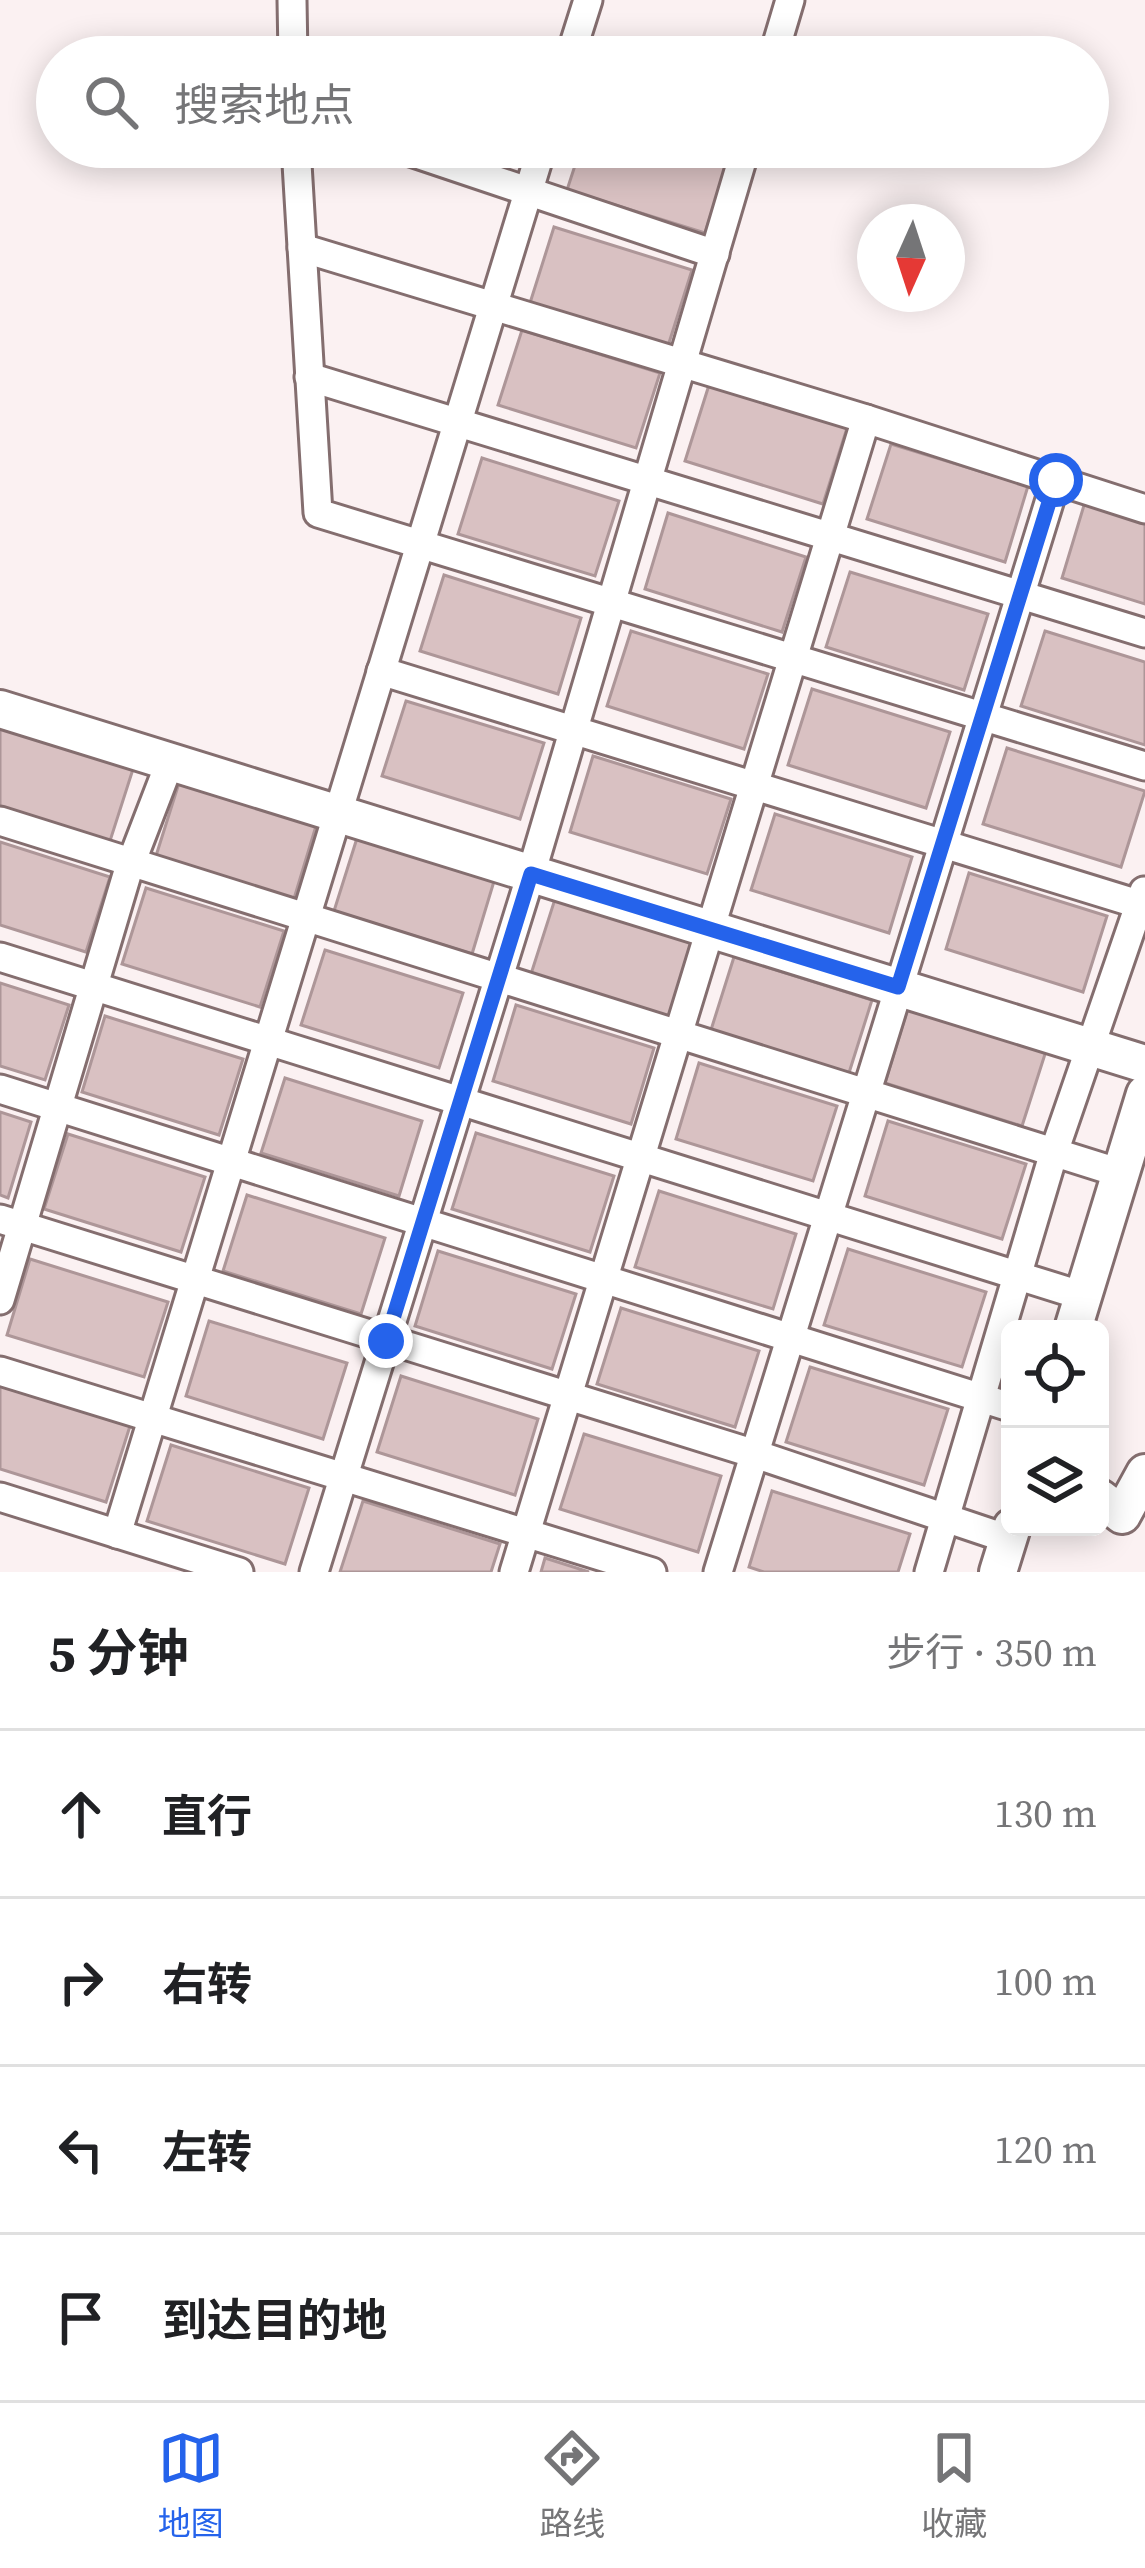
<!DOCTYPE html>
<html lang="zh">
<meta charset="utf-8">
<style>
body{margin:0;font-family:"Source Serif 4","Noto Sans SC",serif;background:#f2f2f2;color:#202124}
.controls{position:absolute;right:36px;bottom:36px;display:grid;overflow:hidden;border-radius:18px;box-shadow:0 6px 30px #0003}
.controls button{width:108px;height:108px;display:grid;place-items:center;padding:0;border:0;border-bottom:3px solid #e0e0e0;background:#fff;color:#202124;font:60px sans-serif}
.compass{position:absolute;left:857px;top:204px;width:108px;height:108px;border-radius:50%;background:#fff;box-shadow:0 6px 30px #0003;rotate:183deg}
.stop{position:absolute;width:36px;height:36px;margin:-27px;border:9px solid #2563eb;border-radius:50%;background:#fff}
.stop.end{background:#2563eb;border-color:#fff;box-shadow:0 3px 12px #0008}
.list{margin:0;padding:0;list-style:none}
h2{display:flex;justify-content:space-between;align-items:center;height:156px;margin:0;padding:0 48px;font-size:51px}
h2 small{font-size:39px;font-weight:400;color:#757577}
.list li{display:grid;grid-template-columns:78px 1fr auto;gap:36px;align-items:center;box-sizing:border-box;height:168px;padding:0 48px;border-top:3px solid #e0e0e0}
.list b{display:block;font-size:45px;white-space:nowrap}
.list em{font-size:39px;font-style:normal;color:#757577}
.icon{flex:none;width:66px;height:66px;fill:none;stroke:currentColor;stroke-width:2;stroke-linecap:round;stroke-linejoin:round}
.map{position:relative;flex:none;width:1145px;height:1572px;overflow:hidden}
.search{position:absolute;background:#fff;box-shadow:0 6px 30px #0003;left:36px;right:36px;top:36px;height:132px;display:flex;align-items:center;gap:30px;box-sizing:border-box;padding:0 42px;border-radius:66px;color:#757577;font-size:45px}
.sheet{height:828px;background:#fff}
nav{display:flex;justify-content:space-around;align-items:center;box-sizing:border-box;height:168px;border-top:3px solid #e0e0e0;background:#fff;font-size:33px;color:#757577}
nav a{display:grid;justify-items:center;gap:6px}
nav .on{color:#2563eb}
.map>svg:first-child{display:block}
.building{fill:#d9c1c2;stroke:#ad9698;stroke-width:3}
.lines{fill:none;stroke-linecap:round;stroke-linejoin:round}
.street-casing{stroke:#846e6f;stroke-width:33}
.secondary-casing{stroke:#846e6f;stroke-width:42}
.street{stroke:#fff;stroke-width:27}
.secondary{stroke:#fff;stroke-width:36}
.route{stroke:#2563eb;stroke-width:15}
</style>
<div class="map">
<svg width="1145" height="1572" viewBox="0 0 1145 1572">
<rect width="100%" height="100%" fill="#fbf1f2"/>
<!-- building -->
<g class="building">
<polygon points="581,147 694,147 729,158 705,233 567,190"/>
<polygon points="554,227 692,270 668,346 530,303"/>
<polygon points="522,330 660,373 636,448 498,405"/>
<polygon points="709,385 847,428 823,504 685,461"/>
<polygon points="891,444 1028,486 1005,562 867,519"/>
<polygon points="482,458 619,501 595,576 458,534"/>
<polygon points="1085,502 1145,521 1145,604 1062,578"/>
<polygon points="668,513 806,557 782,632 645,589"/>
<polygon points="850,572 988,614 964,690 826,647"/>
<polygon points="444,575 581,618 558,694 420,651"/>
<polygon points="631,631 768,674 744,749 607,706"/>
<polygon points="1045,631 1145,662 1145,745 1021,706"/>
<polygon points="812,689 950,732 926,808 788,765"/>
<polygon points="406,701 544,743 520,819 382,776"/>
<polygon points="0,724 134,766 110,841 0,807"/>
<polygon points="1007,748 1145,791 1121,867 983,824"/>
<polygon points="593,756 731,799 707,874 570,832"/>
<polygon points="179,783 316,826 293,902 155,859"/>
<polygon points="775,814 912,857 889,933 751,890"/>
<polygon points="358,835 495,878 472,954 334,911"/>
<polygon points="0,842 110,877 86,952 0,925"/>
<polygon points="969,873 1107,916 1083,992 946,949"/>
<polygon points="146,888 284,931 260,1007 122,964"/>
<polygon points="555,899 692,941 669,1017 531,974"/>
<polygon points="325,950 463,993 439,1068 301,1025"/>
<polygon points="734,957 872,1000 848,1076 710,1033"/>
<polygon points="0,983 69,1005 45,1080 0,1066"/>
<polygon points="516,1005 654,1048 631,1124 493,1081"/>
<polygon points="908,1008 1046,1051 1022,1126 885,1083"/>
<polygon points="105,1016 243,1059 219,1135 82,1092"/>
<polygon points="699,1063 837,1106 813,1181 676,1139"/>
<polygon points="285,1078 422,1121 399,1196 261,1153"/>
<polygon points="0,1112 31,1122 8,1198 0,1195"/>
<polygon points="888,1121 1026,1164 1002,1239 865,1196"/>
<polygon points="476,1133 614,1176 590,1252 452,1209"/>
<polygon points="68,1134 205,1177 181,1252 44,1209"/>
<polygon points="659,1191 796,1234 773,1309 635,1267"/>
<polygon points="247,1195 385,1238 361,1314 223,1271"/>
<polygon points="848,1249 986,1292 962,1367 824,1325"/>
<polygon points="438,1251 576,1294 552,1369 415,1326"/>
<polygon points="30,1259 168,1302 144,1377 7,1335"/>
<polygon points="621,1308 759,1351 735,1427 597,1384"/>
<polygon points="209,1321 347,1363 323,1439 186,1396"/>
<polygon points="810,1367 948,1409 924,1485 786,1442"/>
<polygon points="401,1376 538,1419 515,1495 377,1452"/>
<polygon points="0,1386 130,1426 106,1502 0,1469"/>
<polygon points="584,1434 721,1476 698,1552 560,1509"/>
<polygon points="171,1445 309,1488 285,1564 147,1521"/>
<polygon points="772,1491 910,1534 898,1572 764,1572 749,1567"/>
<polygon points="363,1501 500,1544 491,1572 340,1572"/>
<polygon points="545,1558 589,1572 541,1572"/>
</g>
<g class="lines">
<defs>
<g id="street">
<polyline points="292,0 293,57"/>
<polyline points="570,57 588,0"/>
<polyline points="773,57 790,0"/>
<polyline points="296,147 318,513 1145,766"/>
<polyline points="396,147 715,254"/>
<polyline points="302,248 866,419 1145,509"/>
<polyline points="309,377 1145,633"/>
<polyline points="381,671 1145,906"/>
<polyline points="0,821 1120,1173"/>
<polyline points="0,957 1083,1296"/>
<polyline points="0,1089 1010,1407"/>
<polyline points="0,1219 755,1454 1008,1539"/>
<polyline points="0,1300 128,871 170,762"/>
<polyline points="0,1371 652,1572"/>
<polyline points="0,1497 239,1572"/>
<polyline points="117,1534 542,147"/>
<polyline points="314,1572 531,874 746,147"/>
<polyline points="514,1572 866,419"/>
<polyline points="718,1572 1056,480"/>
<polyline points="929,1572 1054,1152 1144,891"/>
</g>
<g id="secondary">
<polyline points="0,709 1145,1064"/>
<polyline points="1073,1329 1145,1094"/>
<polyline points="1100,1498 1122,1515 1145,1473"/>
<polyline points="998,1572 1012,1527"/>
</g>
</defs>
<!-- street casing -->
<use href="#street" class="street-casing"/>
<!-- secondary casing -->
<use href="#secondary" class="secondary-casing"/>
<!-- street -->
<use href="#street" class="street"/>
<!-- secondary -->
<use href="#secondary" class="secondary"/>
</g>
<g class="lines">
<!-- route -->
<polyline class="route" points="386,1341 531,874 898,987 1056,480"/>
</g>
</svg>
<div class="controls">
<button><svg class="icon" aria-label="locate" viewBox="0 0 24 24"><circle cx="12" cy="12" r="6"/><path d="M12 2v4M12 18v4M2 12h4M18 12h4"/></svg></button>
<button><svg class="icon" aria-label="layers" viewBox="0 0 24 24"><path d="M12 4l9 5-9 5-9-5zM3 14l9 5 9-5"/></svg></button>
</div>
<svg class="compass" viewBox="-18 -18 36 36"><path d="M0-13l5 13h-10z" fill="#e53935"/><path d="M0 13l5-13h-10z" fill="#757577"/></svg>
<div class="stop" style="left:1056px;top:480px"></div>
<div class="stop end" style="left:386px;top:1341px"></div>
<div class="search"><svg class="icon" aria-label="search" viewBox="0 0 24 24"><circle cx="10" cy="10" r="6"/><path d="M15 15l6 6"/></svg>搜索地点</div>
</div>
<section class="sheet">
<h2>5 分钟<small>步行 · 350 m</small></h2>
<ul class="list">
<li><svg class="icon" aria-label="ahead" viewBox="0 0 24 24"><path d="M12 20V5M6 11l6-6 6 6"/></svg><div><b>直行</b></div><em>130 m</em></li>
<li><svg class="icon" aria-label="right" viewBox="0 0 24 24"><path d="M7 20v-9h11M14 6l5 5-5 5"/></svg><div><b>右转</b></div><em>100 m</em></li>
<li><svg class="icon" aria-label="left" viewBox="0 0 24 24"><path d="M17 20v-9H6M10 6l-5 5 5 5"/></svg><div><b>左转</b></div><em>120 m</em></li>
<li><svg class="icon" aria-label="arrive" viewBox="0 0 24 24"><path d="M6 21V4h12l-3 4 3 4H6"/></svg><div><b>到达目的地</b></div></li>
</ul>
</section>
<nav>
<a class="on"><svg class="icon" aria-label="map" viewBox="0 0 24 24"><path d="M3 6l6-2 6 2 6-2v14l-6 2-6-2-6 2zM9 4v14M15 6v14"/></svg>地图</a>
<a><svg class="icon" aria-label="directions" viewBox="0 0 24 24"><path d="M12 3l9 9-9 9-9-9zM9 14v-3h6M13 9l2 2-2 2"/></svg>路线</a>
<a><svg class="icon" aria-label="saved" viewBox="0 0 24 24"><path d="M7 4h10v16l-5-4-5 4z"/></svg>收藏</a>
</nav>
